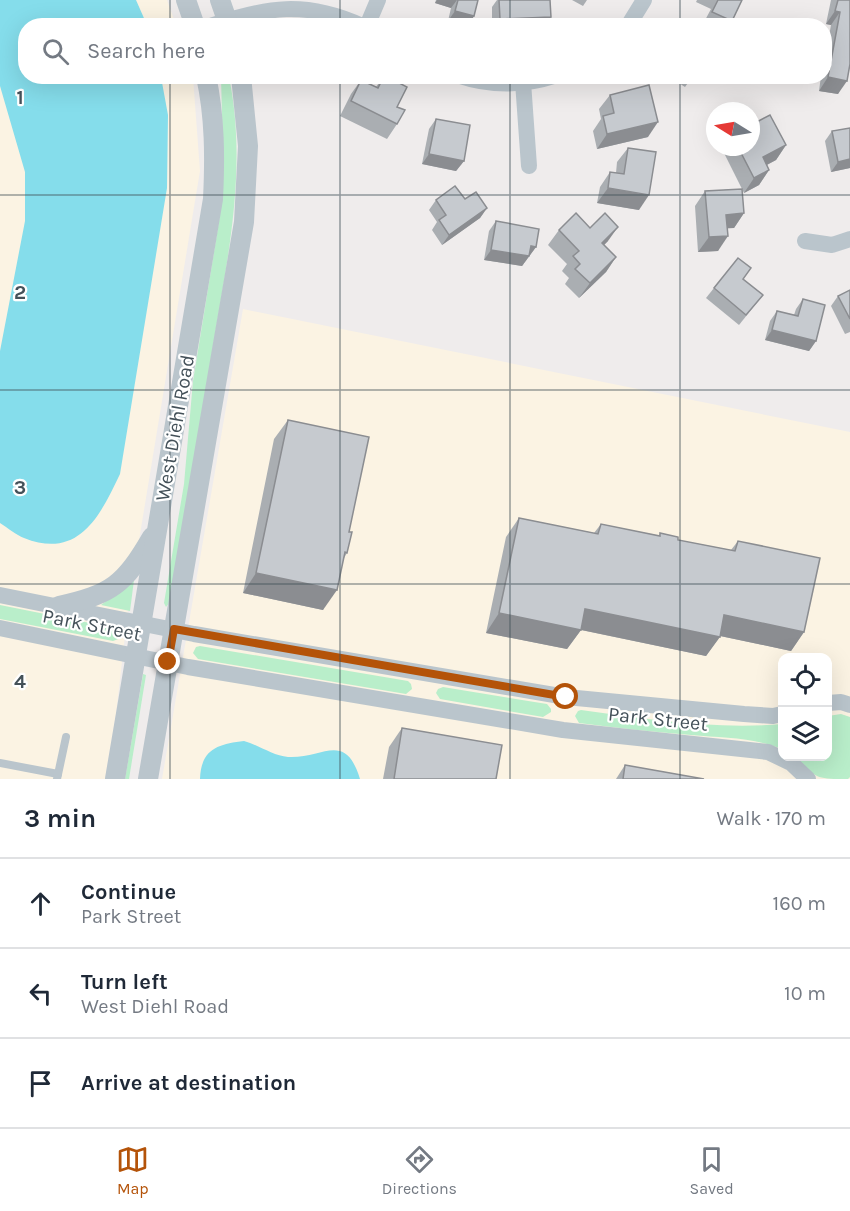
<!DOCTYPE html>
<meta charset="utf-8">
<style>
body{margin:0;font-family:Karla,sans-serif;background:#f2f2f3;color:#1f2937}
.controls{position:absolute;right:18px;bottom:18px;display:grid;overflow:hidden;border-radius:12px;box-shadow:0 6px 24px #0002}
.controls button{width:54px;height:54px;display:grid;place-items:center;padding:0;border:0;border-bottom:2px solid #e0e1e3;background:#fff;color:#1f2937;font:30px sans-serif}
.compass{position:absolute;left:706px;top:102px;width:54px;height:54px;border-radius:50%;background:#fff;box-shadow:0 6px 24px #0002;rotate:281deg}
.stop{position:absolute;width:18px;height:18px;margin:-14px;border:4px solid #b45309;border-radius:50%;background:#fff}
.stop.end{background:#b45309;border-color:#fff;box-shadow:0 2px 6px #0008}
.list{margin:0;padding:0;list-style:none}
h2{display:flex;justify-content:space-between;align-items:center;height:78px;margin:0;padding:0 24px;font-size:26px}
h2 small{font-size:20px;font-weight:400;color:#747a83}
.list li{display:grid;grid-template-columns:39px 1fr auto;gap:18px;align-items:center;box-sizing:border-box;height:90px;padding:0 24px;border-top:2px solid #e0e1e3}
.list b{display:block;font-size:22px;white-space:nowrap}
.list p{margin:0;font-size:20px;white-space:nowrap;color:#747a83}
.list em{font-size:20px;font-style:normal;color:#747a83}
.icon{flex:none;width:33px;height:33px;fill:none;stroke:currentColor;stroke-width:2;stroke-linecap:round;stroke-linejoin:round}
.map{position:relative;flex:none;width:850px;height:779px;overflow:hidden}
.search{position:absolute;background:#fff;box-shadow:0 6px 24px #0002;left:18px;right:18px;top:18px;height:66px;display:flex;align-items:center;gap:15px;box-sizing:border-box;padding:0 21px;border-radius:24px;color:#747a83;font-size:22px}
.sheet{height:348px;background:#fff}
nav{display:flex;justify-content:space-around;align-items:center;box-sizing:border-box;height:84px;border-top:2px solid #e0e1e3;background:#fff;font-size:16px;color:#747a83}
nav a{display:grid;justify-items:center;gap:3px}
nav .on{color:#b45309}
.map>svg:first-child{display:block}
.commercial{fill:#fbf3e3;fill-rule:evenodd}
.green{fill:#b9eeca}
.water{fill:#85ddeb}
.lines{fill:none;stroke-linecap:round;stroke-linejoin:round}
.service{stroke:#bac5cc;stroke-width:8}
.minor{stroke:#bac5cc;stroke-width:16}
.tertiary{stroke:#bac5cc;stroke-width:20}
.wall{fill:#aaaeb2}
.shaded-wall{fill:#8b8d91}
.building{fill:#c6cacf;stroke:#8b8d91;stroke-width:1.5}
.route{stroke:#b45309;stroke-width:8}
.grid{fill:none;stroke:#445159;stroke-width:1.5;stroke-opacity:0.55}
.labels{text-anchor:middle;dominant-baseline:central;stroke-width:4.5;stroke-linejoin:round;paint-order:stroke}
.street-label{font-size:20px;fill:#445159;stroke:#fff}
.grid-label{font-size:20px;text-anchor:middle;font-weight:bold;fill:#445159;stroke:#fff;stroke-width:4.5;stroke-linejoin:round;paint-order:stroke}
</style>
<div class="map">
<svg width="850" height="779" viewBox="0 0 850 779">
<rect width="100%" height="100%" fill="#efecec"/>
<!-- commercial -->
<g class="commercial">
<polygon points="0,0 167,0 176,25 26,26 26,76 193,77 200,171 129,601 116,714 105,779 0,779"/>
<path d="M243,309L850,432V779H162ZM782,658H828V756H782Z"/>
</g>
<!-- green -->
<g class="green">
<path d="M221,77H229C248,169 227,261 212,352C198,436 184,520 169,603L166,607L164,603L184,484L193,381L220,215L223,154Z"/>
<polygon points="134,580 130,611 101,605"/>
<polygon points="0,605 115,628 121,632 121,638 113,641 0,619"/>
<polygon points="200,646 408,681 411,684 412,689 406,694 198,659 193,653 196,647"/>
<polygon points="143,674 146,675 129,779 125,779"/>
<polygon points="443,687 547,704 551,709 551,712 543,717 440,699 436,693 438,689"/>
<path d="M581,710C647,719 716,730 782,724V749C753,737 722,738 691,735C654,732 616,728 579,723L575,716L578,711Z"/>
<path d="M841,714L850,717V777L848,779C816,779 817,779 795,757L828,756V716Z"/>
</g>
<!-- water -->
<g class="water">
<path d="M0,0H136L147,25L26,26V76L161,77L168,115L167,188L120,474C100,516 79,560 24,538C16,535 8,528 0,523V351L25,221V172L0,86Z"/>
<path d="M244,741C259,745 273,756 288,757C323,759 345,730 360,779H200C201,749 218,744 244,741Z"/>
</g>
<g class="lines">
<!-- service -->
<g class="service">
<polyline points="0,763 58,774"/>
<polyline points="57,779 66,737"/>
</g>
<!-- minor -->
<g class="minor">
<path d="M210,26C267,7 305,0 362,26"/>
<polyline points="367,26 378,0"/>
<polyline points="628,26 644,0"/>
<path d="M460,76C489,86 524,86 554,76"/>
<polyline points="523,82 529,166"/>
<polyline points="805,241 832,245 850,239"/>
<polyline points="0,595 194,634 566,697 744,714 773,716 782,714"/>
<polyline points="0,628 188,667 563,730 768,752 791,763 808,779"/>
<polyline points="828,703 841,702 850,705"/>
</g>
<!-- tertiary -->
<g class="tertiary">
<polyline points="186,0 195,26"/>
<polyline points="220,0 229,26"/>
<path d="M59,606C112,594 124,585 152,537"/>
<path d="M115,779L213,199C215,158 215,117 206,76"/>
<polyline points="148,779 244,222 248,146 241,76"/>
</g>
</g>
<!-- wall -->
<g class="wall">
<polygon points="436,0 478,0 474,16 468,26 448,21 451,8 435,3"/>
<polygon points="497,0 550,0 551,17 545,26 492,26 492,7"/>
<polygon points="572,0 587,0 583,6"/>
<polygon points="697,0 742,0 729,26 706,26 703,24 711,9 696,2"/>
<polygon points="831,0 850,0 848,73 838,94 819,91 821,76 825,76 825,59 831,25 826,24"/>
<polygon points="384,76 397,107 397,124 387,139 340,116 351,94 361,80 376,87"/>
<polygon points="668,76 693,76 685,87"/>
<polygon points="610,95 648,137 597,149 593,131 601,119 599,109"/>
<polygon points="436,119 464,161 456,171 422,164 429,129"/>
<polygon points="850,128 850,168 831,172 825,141 832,131"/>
<polygon points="786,145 776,160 767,165 769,170 759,185 744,193 742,189 744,213 734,228 727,228 718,251 698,252 695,206 705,191 742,189 722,149 723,147 751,147"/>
<polygon points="628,148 639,210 597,203 600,187 610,172 616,173 617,162"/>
<polygon points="465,199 487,208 480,218 442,245 432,230 437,222 429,210 436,200"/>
<polygon points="496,221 536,247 522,266 484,260 489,231"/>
<polygon points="590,228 608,241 604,245 616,257 606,272 579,298 565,284 569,278 562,271 567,264 548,245 559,230"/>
<polygon points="743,279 763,295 739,325 706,298 714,288"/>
<polygon points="850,290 850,332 845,334 831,306 838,296"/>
<polygon points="803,299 816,341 809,351 765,340 770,321 777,311 794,315 796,309"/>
<polygon points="288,420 349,532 347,553 344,558 323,610 243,593 274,439"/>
<polygon points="519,518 594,533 601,524 659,536 660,533 678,540 731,550 738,541 804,632 791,651 720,636 706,656 581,630 567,649 486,633 506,537"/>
<polygon points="402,728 496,779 383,779 389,747"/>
<polygon points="625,765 704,779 616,779"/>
</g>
<!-- shaded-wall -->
<g class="shaded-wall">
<polygon points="437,0 457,0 451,8 435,3"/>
<polygon points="455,11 474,16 468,26 448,21"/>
<polygon points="835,11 840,12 831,25 826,24"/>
<polygon points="551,17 545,26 495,26 500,19"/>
<polygon points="828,77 847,81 838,94 819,91"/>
<polygon points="658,122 648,137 597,149 607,134"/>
<polygon points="786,145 776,160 753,172 763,157"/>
<polygon points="429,154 464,161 456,171 422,164"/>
<polygon points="850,159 850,168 831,172 838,162"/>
<polygon points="769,170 759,185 744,193 754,178"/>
<polygon points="608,188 649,195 639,210 597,203"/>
<polygon points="487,208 480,218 442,245 449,235"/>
<polygon points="744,213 734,228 716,229 726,215"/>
<polygon points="618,227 608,241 591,258 602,243"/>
<polygon points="728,236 718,251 698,252 709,237"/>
<polygon points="531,246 536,247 522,266 484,260 491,250"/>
<polygon points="616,257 606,272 579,298 590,283"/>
<polygon points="772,330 816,341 809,351 765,340"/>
<polygon points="256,573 337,590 323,610 243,593"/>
<polygon points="585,609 720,637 706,656 572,628"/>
<polygon points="499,613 581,630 567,649 486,633"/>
<polygon points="724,615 804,632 791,651 711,634"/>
</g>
<!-- building -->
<g class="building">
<polygon points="458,0 478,0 474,16 455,11"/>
<polygon points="499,0 550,0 551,17 500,19"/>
<polygon points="718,0 742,0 732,21 712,12"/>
<polygon points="838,0 850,0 850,64 847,81 828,77 840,12 835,11"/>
<polygon points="384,76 386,76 407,87 397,107 405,110 397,124 351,101 361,80 378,88"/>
<polygon points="649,85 658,122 607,134 603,116 614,113 610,95"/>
<polygon points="770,115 786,145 763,157 769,170 754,178 738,147 751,147 751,125"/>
<polygon points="436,119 470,125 464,161 429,154"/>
<polygon points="850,128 850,159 838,162 832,131"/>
<polygon points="628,148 656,152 649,195 608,188 610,172 624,174"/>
<polygon points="455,186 465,199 476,192 487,208 449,235 439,220 446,215 436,200"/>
<polygon points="742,189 744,213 726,215 728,236 709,237 705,191"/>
<polygon points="576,213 590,228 605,213 618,227 602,243 616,257 590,283 575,269 580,264 573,256 579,251 559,230"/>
<polygon points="496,221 539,229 536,247 531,246 529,256 491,250"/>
<polygon points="738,258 751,268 743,279 763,295 746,315 714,288"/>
<polygon points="850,290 850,319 838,296"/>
<polygon points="803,299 825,305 816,341 772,330 777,311 798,316"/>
<polygon points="288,420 369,437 349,532 352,532 347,553 345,552 337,590 256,573"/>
<polygon points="519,518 598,534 601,524 660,536 660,533 678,537 678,540 735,551 738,541 820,558 804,632 724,615 720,637 585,609 581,630 499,613"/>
<polygon points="402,728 502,745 496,779 394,779"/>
<polygon points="625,765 704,779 623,779"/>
</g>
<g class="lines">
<!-- route -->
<polyline class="route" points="168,662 174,629 566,697"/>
</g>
<!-- grid -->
<path class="grid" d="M170,0V26M340,0V26M510,0V26M680,0V26M170,76V779M340,76V779M510,76V779M680,76V779M0,195H850M0,390H850M0,584H850"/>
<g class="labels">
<!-- street labels -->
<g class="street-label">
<text transform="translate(175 428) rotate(-80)">West Diehl Road</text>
<text transform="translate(92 625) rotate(11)">Park Street</text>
<text transform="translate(658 719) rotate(6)">Park Street</text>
</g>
</g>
<g class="grid-label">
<text x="20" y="104">1</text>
<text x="20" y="299">2</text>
<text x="20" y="494">3</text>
<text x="20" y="688">4</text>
</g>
</svg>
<div class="controls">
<button><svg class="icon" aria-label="locate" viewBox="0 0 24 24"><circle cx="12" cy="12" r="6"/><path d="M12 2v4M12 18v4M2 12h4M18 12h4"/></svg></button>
<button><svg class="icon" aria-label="layers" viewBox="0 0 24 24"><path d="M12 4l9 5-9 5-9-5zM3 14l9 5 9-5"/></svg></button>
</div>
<svg class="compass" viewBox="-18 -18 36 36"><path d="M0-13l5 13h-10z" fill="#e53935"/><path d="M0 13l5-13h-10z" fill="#747a83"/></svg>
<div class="stop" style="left:566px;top:697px"></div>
<div class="stop end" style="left:168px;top:662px"></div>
<div class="search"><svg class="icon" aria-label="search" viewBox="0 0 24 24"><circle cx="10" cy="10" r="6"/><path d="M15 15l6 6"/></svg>Search here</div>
</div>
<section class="sheet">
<h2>3 min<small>Walk · 170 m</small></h2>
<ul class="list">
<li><svg class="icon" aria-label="ahead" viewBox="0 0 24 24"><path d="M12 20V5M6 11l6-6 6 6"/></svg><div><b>Continue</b><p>Park Street</p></div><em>160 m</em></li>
<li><svg class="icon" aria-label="left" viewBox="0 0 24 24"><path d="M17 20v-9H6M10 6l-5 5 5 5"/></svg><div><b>Turn left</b><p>West Diehl Road</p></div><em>10 m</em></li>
<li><svg class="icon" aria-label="arrive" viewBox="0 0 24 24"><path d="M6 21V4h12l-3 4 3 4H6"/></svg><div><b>Arrive at destination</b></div></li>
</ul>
</section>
<nav>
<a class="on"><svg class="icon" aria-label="map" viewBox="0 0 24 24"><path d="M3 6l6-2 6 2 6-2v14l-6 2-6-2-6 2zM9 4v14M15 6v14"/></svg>Map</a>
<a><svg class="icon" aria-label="directions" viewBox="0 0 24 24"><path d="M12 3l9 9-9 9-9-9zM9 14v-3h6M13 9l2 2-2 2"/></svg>Directions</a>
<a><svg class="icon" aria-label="saved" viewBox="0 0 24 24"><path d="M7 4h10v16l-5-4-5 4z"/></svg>Saved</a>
</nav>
